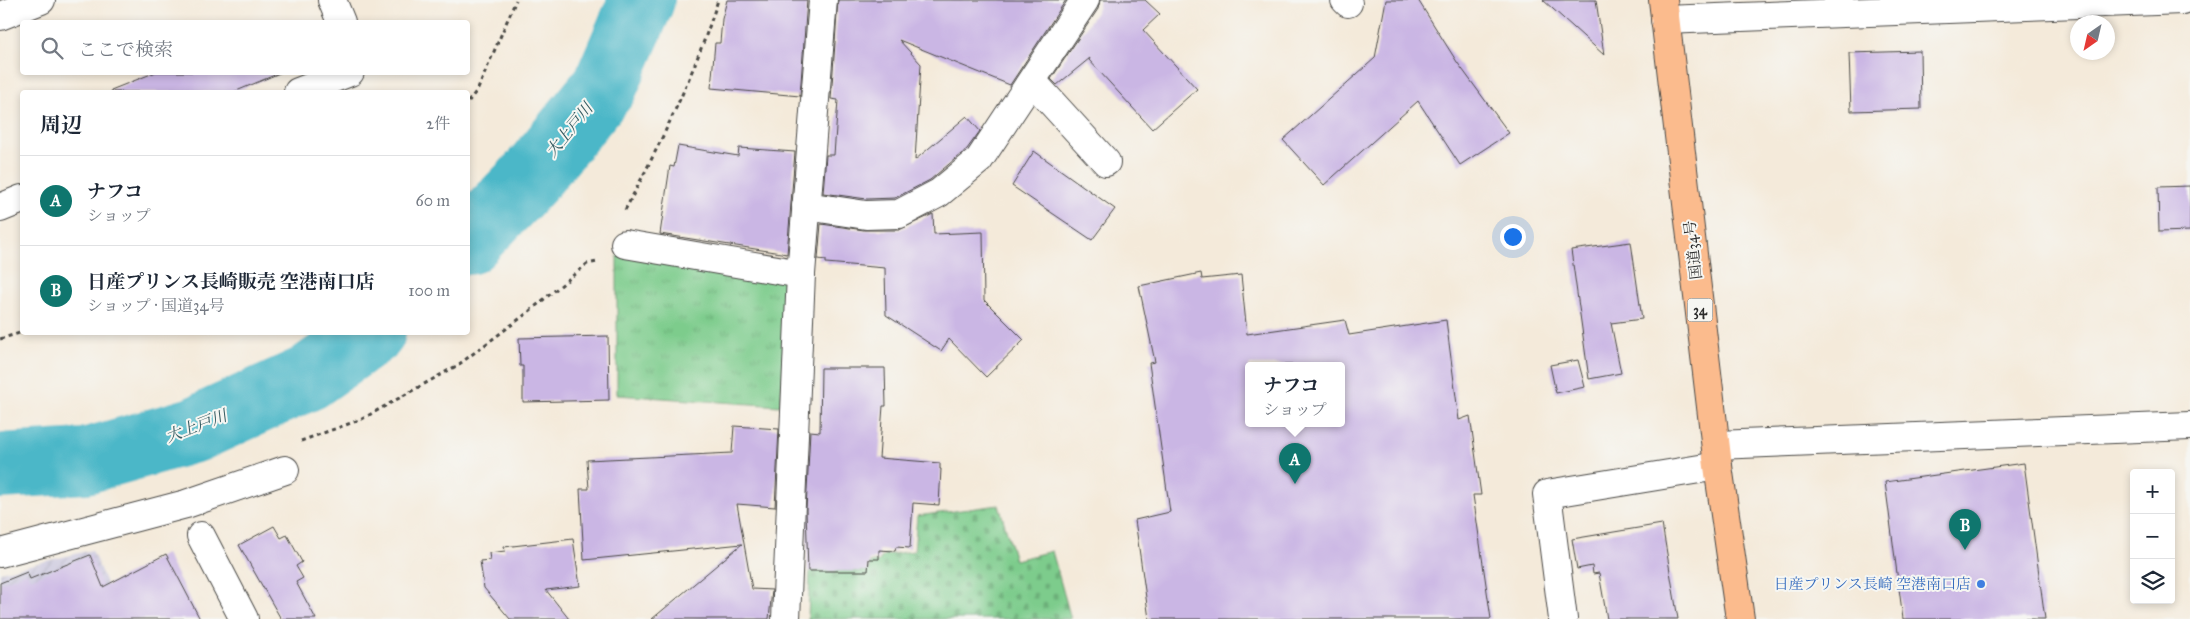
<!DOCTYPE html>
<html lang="ja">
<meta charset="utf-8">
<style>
body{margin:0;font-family:"IM FELL Great Primer","Noto Serif JP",serif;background:#f6f6f7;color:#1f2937}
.controls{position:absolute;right:15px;bottom:15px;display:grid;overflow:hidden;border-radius:5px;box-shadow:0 2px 8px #0003}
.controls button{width:45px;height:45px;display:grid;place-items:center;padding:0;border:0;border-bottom:1px solid #e0e1e3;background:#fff;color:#1f2937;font:25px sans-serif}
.compass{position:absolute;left:2070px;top:15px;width:45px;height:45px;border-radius:50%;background:#fff;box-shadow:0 2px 8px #0003;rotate:214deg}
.you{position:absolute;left:1512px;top:236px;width:18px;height:18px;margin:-12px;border:4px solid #fff;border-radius:50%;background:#1a73e8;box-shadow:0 0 0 8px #1a73e833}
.badge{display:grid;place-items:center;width:32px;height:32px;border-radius:50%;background:#0f766e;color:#fff;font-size:16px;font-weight:700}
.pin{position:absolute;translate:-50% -41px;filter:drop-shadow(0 1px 2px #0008)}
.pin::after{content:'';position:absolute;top:26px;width:18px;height:15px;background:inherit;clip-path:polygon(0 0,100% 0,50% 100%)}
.popup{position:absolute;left:1245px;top:362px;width:100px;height:65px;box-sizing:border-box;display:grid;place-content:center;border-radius:5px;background:#fff;filter:drop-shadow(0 1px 4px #0005);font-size:16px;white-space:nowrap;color:#747a83}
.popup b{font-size:19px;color:#1f2937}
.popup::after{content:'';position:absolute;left:50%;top:100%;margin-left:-10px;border:10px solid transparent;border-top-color:#fff}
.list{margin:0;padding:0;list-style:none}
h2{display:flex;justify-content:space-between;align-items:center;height:65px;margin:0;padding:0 20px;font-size:21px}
h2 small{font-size:16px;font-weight:400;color:#747a83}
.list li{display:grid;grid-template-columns:32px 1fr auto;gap:15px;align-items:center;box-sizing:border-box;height:90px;padding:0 20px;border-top:1px solid #e0e1e3}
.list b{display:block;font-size:19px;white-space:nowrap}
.list p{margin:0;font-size:16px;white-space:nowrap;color:#747a83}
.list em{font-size:16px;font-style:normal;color:#747a83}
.icon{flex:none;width:28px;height:28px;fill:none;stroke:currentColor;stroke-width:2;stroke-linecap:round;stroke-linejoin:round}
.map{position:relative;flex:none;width:2190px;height:619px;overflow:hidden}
.search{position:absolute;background:#fff;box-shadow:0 2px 8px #0003;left:20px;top:20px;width:450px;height:55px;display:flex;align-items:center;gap:12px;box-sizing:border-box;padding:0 18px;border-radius:5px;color:#747a83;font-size:19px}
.panel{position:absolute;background:#fff;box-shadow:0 2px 8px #0003;left:20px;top:90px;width:450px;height:245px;border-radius:5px}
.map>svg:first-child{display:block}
.industrial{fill:url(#industrial-furrows)}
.cemetery{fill:url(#cemetery-stones);stroke:#547c5c}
.park{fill:url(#park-tufts);stroke:#547c5c}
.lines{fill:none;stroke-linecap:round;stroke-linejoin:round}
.river{stroke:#4cb7c8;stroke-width:66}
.building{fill:#cab6e4;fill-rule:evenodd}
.minor-casing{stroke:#494845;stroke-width:30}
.highway-casing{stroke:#494845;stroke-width:30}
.path{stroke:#494845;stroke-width:3;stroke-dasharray:4 4;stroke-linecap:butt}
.minor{stroke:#fff;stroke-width:28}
.highway{stroke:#fbbb8d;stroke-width:28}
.shop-dot{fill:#3f7fe0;stroke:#f6f6f2;stroke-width:2}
.labels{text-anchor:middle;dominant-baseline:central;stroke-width:4;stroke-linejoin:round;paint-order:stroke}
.shield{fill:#f6f6f2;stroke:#686867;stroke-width:1}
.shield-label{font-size:14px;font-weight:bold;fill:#2b2b2b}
.street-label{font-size:15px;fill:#2b2b2b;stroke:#f6f6f2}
.shop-label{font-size:15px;fill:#366cbe;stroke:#f6f6f2;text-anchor:end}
.water-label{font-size:16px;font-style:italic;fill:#375c62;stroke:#f6f6f2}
</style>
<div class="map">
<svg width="2190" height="619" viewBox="0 0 2190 619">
<defs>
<pattern id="industrial-furrows" width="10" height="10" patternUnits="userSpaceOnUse" patternTransform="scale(1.25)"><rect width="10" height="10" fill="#c4c0db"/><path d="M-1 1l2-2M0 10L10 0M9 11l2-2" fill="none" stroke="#a9a5bc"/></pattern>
<pattern id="cemetery-stones" width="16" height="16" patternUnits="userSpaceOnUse" patternTransform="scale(1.25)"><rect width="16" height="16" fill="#7dcc8c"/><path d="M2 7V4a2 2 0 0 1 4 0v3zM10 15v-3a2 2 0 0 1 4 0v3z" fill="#6caf79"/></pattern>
<pattern id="park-tufts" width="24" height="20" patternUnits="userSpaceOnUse" patternTransform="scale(1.25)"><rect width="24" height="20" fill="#7dcc8c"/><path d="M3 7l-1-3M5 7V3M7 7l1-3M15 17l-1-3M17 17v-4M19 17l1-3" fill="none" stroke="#6caf79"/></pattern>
</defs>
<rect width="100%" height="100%" fill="#f6f6f2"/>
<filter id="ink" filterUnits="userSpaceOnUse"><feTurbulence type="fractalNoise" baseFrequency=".02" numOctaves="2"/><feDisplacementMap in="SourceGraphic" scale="10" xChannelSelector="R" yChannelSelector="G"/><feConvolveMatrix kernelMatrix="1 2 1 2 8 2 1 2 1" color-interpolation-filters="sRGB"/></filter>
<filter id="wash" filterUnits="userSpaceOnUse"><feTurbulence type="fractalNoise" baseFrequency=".0096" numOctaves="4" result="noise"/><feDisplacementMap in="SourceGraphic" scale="20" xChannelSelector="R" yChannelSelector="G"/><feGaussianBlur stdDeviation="1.12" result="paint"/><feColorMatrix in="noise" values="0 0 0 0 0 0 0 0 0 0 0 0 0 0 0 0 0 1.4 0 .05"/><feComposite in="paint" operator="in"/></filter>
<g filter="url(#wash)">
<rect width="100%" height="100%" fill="#f4eada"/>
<!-- industrial -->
<polygon class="industrial" points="92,550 121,619 0,619 0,572"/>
<!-- cemetery -->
<polygon class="cemetery" points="999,505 1015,560 1052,551 1071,619 808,619 810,571 869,571 870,562 878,562 884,555 914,551 917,516"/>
<!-- park -->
<polygon class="park" points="617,256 782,277 793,286 780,406 617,395"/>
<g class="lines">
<!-- river -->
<g class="river">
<polyline points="468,242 530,178 605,86 642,0"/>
<polyline points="0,466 85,461 194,430 308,378 373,332"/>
</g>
</g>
<g id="blocks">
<!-- building -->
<g class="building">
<polygon points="727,0 807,0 800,96 711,88 715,43 720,43 722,19"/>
<polygon points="838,0 1066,0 1010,85 899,40 921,64 915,160 967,116 980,131 967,149 930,180 895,198 867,199 823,193 826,155 834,155 838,100 831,99"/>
<polygon points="1100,0 1145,0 1160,14 1143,30 1197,89 1152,129 1089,60 1090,58 1057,85 1051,79 1098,9"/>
<polygon points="1386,0 1418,0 1457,62 1509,133 1460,165 1418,101 1324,185 1283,140 1375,58"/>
<polygon points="1543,0 1596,0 1604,55"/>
<polygon points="1920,51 1921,109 1851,111 1849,53"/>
<polygon points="156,72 282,72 234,92 111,92 111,90"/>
<polygon points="678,146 738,156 739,148 795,152 787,254 660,234 670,166 674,167"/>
<polygon points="1034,151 1115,209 1092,240 1012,186"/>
<polygon points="2190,186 2190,231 2159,232 2158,187"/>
<polygon points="933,214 934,234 983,232 984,300 1024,340 986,377 949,339 941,351 886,315 885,268 826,263 826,260 818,259 821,224 864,230 899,230"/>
<polygon points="1631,242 1642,319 1611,323 1621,373 1589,379 1571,250"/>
<path d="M1201,273L1202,279L1241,275L1247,334L1345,320L1349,335L1446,320L1459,420L1470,416L1481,495H1473L1491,619H1149L1135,520L1170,512L1149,363L1155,362L1139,286ZM1249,365H1341V423H1249Z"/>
<polygon points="608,336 609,400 523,402 523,366 520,366 519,338"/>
<polygon points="1578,360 1585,387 1556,393 1550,365"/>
<polygon points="821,368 885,368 886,406 883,406 879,458 940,463 940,469 941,469 939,505 913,503 910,548 896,547 895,551 879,550 879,559 869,559 868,571 808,571 806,510 810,431 820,432"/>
<polygon points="734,426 779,429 775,507 737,504 752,589 772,590 769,619 652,619 742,544 584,560 580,489 589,489 587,460 732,453"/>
<polygon points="2024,463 2045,619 1903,619 1885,482"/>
<polygon points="1662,524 1678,619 1607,619 1599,573 1593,574 1592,566 1577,569 1572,539"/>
<polygon points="274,526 281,538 287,535 302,562 296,566 303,578 296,582 316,619 281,619 239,545"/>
<polygon points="573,539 580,586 546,590 569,619 510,619 484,588 480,561 490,560 489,553 505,551 504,547"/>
<polygon points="166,554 200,619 0,619 0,583 27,572 30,579 90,555 103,587"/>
</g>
</g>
</g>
<g filter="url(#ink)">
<use href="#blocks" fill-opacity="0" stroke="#494845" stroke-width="1"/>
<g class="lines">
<defs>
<g id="minor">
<polyline points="332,0 341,22"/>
<polyline points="1345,0 1348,3"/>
<polyline points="0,16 41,0"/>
<polyline points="1665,20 2182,0"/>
<polyline points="1032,81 1106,162"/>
<polyline points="298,92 350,72"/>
<polyline points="806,206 866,215 899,214 939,193 979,160 1085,0"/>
<polyline points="0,208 22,199"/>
<polyline points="625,244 801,274"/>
<polyline points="1716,445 2190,426"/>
<polyline points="201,536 244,619"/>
<polyline points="0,553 186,504 285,470"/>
<polyline points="786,619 801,274 823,0"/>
<polyline points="1563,619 1547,494 1718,466"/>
</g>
<polyline id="highway" points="1663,0 1718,466 1740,619"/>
</defs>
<!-- minor casing -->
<use href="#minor" class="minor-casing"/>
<!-- highway casing -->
<use href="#highway" class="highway-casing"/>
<!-- path -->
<g class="path">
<polyline points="468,102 478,89 516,0"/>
<path d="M625,210C661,143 695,73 718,0"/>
<polyline points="0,339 23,332"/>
<polyline points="301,441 362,419 458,365 526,314 587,264 597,262"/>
</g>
<!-- minor -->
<use href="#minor" class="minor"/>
<!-- highway -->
<use href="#highway" class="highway"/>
</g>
</g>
<!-- markers -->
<circle class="shop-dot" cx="1981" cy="584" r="5"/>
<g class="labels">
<!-- shield labels -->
<rect class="shield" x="1687.5" y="298.5" width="25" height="23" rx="4"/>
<g class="shield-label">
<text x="1700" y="310">34</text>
</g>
<!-- street labels -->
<g class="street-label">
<text transform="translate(1693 250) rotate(-97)">国道34号</text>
</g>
<!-- shop labels -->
<g class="shop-label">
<text x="1971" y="584">日産プリンス長崎 空港南口店</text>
</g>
<!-- water labels -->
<g class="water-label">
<text transform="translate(569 130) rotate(-51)">大上戸川</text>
<text transform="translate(196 426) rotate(-21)">大上戸川</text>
</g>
</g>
</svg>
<div class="controls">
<button>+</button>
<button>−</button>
<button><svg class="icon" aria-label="layers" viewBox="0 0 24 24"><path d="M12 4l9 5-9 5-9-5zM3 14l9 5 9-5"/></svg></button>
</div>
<svg class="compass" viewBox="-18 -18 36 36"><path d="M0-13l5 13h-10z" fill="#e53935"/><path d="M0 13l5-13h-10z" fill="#747a83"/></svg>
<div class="you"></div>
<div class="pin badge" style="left:1295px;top:484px">A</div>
<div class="popup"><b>ナフコ</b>ショップ</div>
<div class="pin badge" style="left:1965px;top:550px">B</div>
<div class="search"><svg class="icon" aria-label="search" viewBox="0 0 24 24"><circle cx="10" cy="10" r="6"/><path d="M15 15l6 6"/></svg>ここで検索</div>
<section class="panel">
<h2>周辺<small>2件</small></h2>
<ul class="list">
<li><span class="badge">A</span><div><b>ナフコ</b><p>ショップ</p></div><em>60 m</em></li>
<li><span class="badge">B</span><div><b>日産プリンス長崎販売 空港南口店</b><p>ショップ · 国道34号</p></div><em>100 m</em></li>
</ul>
</section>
</div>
